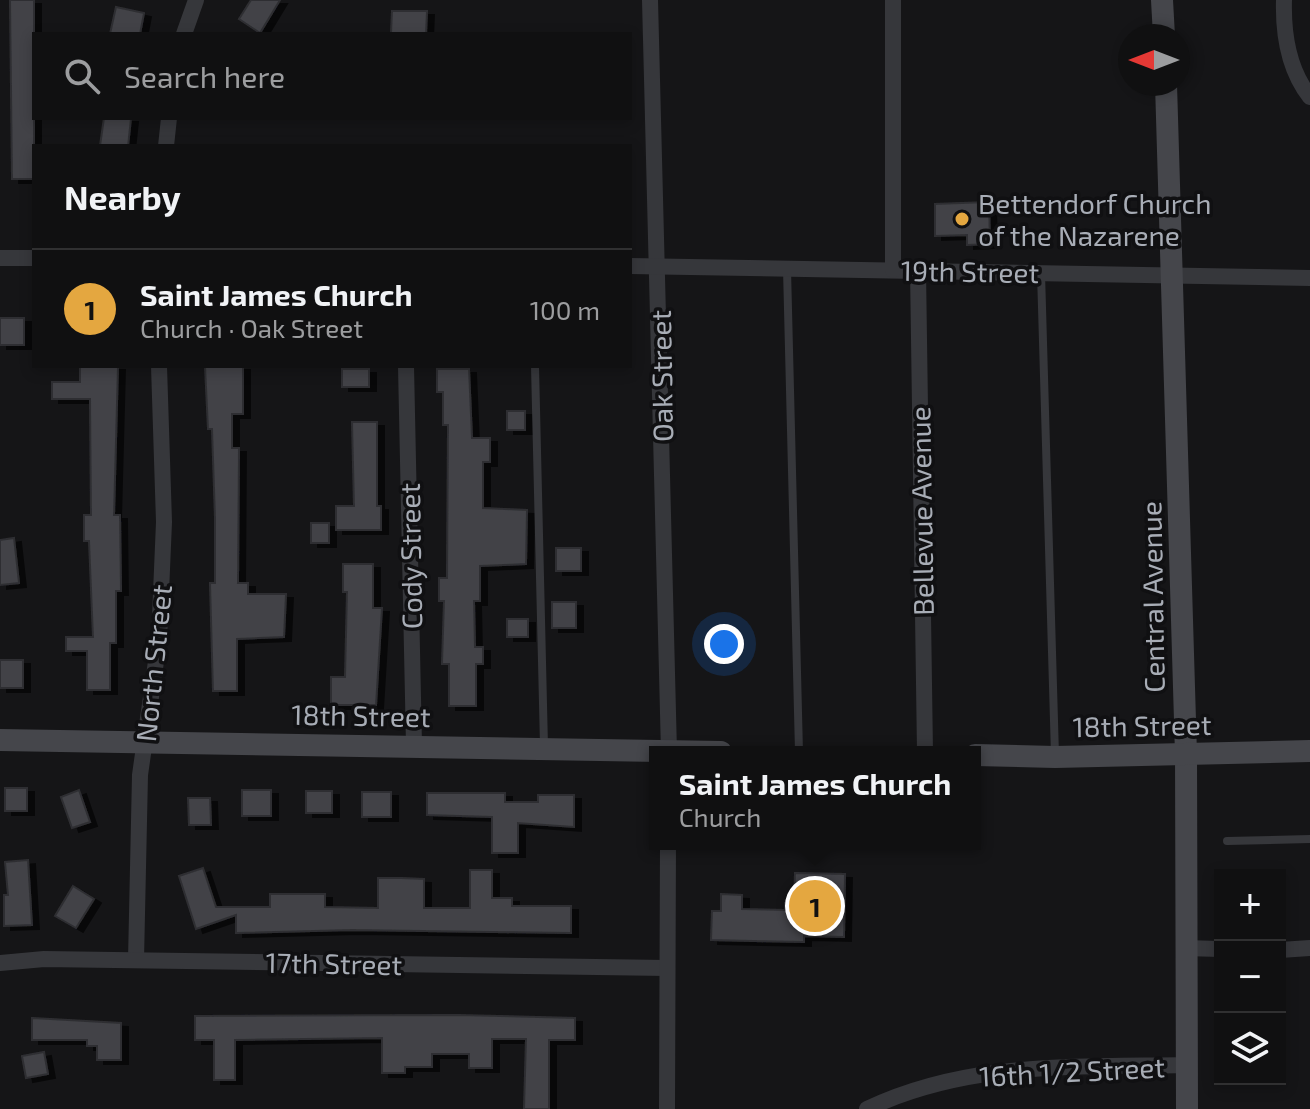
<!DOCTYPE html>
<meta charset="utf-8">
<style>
body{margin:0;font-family:"Exo 2",sans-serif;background:#19191a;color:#f1f3f6}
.controls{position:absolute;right:24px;bottom:24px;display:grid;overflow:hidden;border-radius:0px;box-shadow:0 4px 12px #0003}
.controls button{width:72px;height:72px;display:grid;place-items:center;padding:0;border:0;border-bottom:2px solid #303031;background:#101011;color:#f1f3f6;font:40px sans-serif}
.compass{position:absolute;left:1118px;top:24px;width:72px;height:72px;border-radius:50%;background:#101011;box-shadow:0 4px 12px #0003;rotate:270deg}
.you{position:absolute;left:724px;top:644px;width:28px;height:28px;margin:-20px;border:6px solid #fff;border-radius:50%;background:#1a73e8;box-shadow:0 0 0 12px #1a73e833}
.badge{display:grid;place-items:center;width:52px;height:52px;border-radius:50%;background:#e4a740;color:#111;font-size:26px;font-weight:700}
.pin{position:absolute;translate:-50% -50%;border:4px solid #fff;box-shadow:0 2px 8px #0006}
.popup{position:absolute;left:649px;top:746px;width:332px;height:104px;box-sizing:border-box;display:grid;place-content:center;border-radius:0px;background:#101011;filter:drop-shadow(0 2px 6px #0005);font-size:26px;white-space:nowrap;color:#9c9d9f}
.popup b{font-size:30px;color:#f1f3f6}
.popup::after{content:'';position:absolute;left:50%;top:100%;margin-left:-16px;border:16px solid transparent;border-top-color:#101011}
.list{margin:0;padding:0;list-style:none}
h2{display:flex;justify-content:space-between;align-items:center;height:104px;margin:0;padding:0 32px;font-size:34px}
h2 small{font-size:26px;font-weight:400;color:#9c9d9f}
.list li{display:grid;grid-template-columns:52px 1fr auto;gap:24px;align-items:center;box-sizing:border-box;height:120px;padding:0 32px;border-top:2px solid #303031}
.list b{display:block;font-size:30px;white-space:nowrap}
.list p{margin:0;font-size:26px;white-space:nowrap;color:#9c9d9f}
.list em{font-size:26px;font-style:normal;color:#9c9d9f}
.icon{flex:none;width:44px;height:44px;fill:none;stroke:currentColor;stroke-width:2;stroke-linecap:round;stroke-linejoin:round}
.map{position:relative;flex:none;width:1310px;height:1109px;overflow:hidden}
.search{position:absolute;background:#101011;box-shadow:0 4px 12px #0003;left:32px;top:32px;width:600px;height:88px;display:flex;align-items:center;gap:20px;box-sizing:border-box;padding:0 28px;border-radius:0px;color:#9c9d9f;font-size:30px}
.panel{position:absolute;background:#101011;box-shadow:0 4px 12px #0003;left:32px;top:144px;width:600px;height:224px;border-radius:0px}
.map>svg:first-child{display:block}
.building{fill:#424347;stroke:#2f2f33;stroke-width:2;filter:url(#shadow)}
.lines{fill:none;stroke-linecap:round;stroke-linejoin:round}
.lane{stroke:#36373b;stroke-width:8}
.street{stroke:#36373b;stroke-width:16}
.secondary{stroke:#45464b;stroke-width:22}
.poi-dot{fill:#e4a740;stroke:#101012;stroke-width:3}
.labels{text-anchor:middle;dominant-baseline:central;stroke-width:7;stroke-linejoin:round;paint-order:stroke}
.poi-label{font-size:28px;fill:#a8adb6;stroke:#101012;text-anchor:start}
.street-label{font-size:28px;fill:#a8adb6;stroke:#101012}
</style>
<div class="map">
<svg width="1310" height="1109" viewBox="0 0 1310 1109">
<defs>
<filter id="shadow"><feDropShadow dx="7" dy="4" stdDeviation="0" flood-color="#0009"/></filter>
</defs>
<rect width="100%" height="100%" fill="#151517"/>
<!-- building -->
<g class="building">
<polygon points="10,0 34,0 34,179 12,179"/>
<polygon points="251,0 280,0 260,33 239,19"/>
<polygon points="116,7 144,13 140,34 110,34"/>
<polygon points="392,11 427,11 426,34 391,34"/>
<polygon points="104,118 131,118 128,146 100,146"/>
<polygon points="989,202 990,244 967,245 967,235 935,236 935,204"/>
<rect x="0" y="318" width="24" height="27"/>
<polygon points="80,366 118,366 114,515 120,515 121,591 116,591 116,643 110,643 110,690 87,690 87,651 66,651 66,637 93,637 89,541 84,541 84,515 91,515 90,399 52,399 52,382 80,382"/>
<polygon points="205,366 243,366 243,414 232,414 232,448 239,448 238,583 248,583 248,594 286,594 284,637 237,639 237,691 213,691 210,583 215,583 215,518 212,429 208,429"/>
<rect x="342" y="369" width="27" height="18"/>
<polygon points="437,369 469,369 472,438 490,438 490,462 483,462 483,508 527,510 526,564 480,566 480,601 474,601 475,647 483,647 483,664 476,664 476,706 449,706 449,664 442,664 444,601 439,601 439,578 447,578 448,425 443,425 443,392 437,392"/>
<rect x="507" y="411" width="18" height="19"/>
<polygon points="352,422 377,422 377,506 381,506 381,530 336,530 336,506 354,506"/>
<rect x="311" y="523" width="18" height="20"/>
<polygon points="14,538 19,583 0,585 0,540"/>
<rect x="556" y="548" width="25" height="23"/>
<polygon points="343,564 373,564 373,608 382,608 376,705 331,705 331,677 345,677 347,592 343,592"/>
<rect x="552" y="602" width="24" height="26"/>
<rect x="507" y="619" width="21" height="18"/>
<rect x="0" y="660" width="23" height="28"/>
<rect x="5" y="788" width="22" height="23"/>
<polygon points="79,790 90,822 72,828 61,797"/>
<rect x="242" y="790" width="29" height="26"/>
<rect x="306" y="791" width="26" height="22"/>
<rect x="362" y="792" width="29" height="25"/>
<polygon points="427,793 505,793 505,802 538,802 538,795 574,795 574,827 518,823 518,853 492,853 492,817 427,815"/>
<polygon points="188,798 210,798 211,825 189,825"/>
<polygon points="28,860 32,925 4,926 4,895 8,895 5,862"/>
<polygon points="203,868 216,907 270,907 270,894 325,894 325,907 378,908 378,878 401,878 424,879 424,908 470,908 470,870 492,870 492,898 512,898 512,906 571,906 571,933 352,930 236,933 236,915 196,929 179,876"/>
<polygon points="795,873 845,874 844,937 804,936 804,942 711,940 712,911 721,911 721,894 742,895 742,909 785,910 785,903 794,904"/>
<polygon points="73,886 94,899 76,928 55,916"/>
<polygon points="457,1015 575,1018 575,1040 549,1040 549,1109 524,1109 526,1039 492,1039 492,1068 469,1068 469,1054 432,1054 432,1067 405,1067 405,1073 382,1073 382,1038 235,1040 235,1080 214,1080 214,1040 195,1040 195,1016"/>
<polygon points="32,1018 121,1023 121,1060 97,1060 97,1046 87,1046 87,1040 32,1040"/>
<polygon points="44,1052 48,1074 26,1078 22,1056"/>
</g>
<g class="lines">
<!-- lane -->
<g class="lane">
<polyline points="787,269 799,752"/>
<polyline points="1041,273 1055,755"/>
<polyline points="535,366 544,746"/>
<polyline points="1227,841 1310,839"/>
</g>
<!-- street -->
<g class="street">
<polyline points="650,0 669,752"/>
<path d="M1284,0C1283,34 1288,69 1310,97"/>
<polyline points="184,34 196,0"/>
<polyline points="166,146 169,118"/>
<polyline points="0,258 34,258"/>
<polyline points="630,266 1310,278"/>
<polyline points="893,270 893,0"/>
<polyline points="918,270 925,752"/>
<polyline points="406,366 414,745"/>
<polyline points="1184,948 1220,949"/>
<polyline points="1280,950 1310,948"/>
<polyline points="136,960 140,775 159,640 164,522 159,366"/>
<polyline points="0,963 44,959 667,968"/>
<polyline points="667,1109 668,844"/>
<path d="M867,1109C967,1061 1078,1067 1186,1065"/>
</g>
<!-- secondary -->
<g class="secondary">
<polyline points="1162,0 1164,36"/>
<polyline points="1166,84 1186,754 1187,1109"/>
<polyline points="0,740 721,752"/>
<polyline points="975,755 1055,757 1310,751"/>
</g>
</g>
<!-- markers -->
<circle class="poi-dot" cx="962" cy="219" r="8"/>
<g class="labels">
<!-- poi labels -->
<g class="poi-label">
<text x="978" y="203">Bettendorf Church<tspan x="978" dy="32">of the Nazarene</tspan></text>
</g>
<!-- street labels -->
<g class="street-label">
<text transform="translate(970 271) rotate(1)">19th Street</text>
<text transform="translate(661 376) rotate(-91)">Oak Street</text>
<text transform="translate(921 511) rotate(-91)">Bellevue Avenue</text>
<text transform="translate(410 556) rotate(-91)">Cody Street</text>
<text transform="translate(1152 597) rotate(-91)">Central Avenue</text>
<text transform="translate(153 663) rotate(-84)">North Street</text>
<text transform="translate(361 715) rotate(1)">18th Street</text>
<text transform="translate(1142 725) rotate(-1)">18th Street</text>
<text transform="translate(334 963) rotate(1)">17th Street</text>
<text transform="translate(1072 1071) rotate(-3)">16th 1/2 Street</text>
</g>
</g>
</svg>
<div class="controls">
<button>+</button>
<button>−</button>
<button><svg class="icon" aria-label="layers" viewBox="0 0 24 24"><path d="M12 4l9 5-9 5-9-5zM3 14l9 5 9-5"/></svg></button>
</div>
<svg class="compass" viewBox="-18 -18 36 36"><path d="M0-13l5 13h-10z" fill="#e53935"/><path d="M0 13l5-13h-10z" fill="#9c9d9f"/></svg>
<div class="you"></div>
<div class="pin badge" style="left:815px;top:906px">1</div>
<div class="popup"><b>Saint James Church</b>Church</div>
<div class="search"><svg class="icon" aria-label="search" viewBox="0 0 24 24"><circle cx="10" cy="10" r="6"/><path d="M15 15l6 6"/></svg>Search here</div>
<section class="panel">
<h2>Nearby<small></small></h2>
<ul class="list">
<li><span class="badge">1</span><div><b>Saint James Church</b><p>Church · Oak Street</p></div><em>100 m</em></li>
</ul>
</section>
</div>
